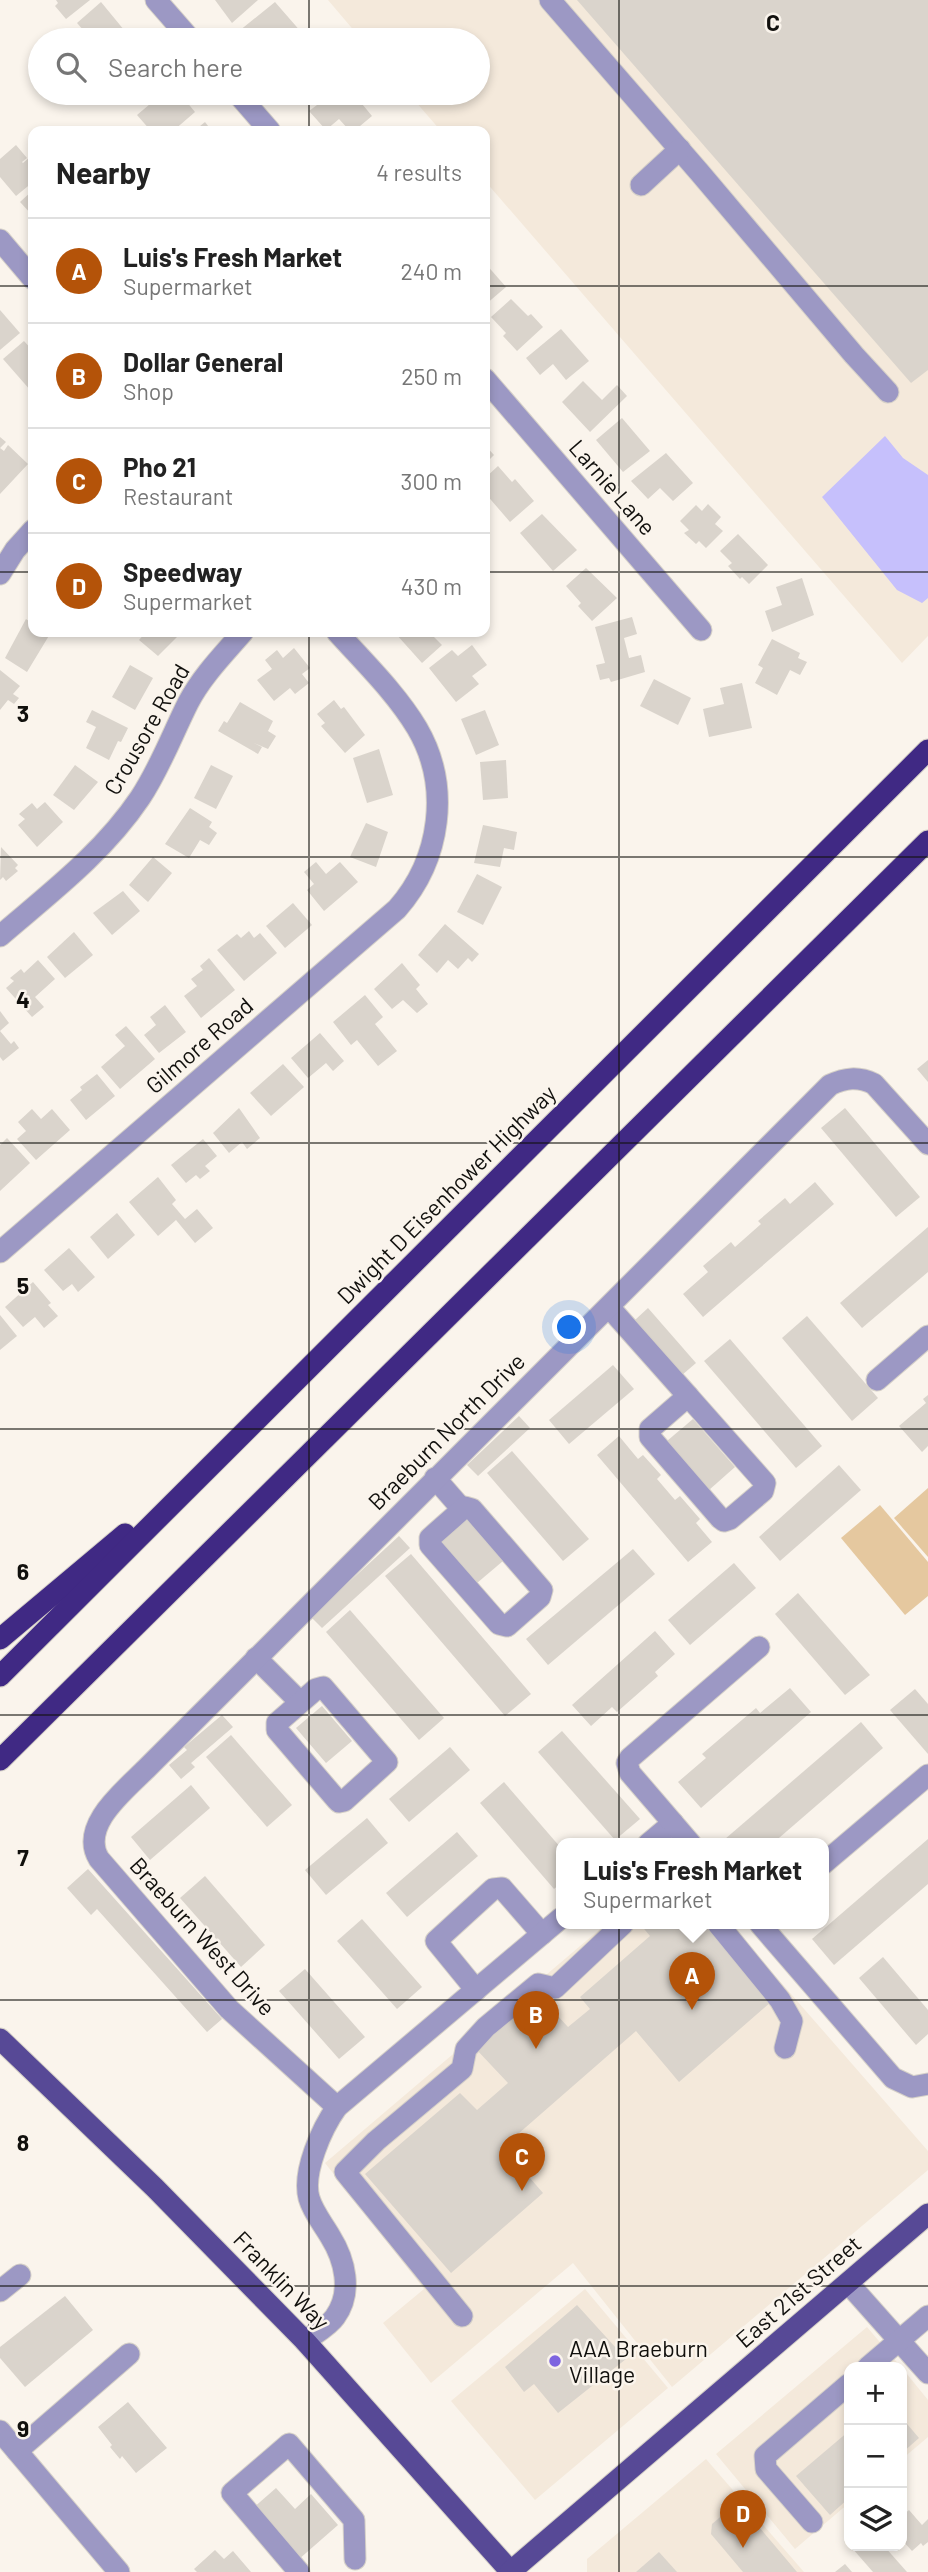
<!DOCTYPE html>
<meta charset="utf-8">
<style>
body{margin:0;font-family:Barlow,sans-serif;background:#f6f6f6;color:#222}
.controls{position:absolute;right:21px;bottom:21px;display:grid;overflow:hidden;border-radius:14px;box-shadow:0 4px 10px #0003}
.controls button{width:63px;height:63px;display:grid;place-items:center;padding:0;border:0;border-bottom:2px solid #e0e0e0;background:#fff;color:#222;font:35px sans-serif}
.you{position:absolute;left:570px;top:1328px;width:24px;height:24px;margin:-18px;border:5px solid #fff;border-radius:50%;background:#1a73e8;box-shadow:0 0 0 10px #1a73e833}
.badge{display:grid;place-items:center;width:46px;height:46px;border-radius:50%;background:#b45309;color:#fff;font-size:23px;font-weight:700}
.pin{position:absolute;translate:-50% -58px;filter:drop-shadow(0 2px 4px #0008)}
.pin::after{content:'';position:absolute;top:37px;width:24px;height:21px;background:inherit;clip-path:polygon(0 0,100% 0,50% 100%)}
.popup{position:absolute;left:556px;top:1838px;width:273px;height:91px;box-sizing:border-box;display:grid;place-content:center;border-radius:14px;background:#fff;filter:drop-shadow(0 2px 5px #0005);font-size:23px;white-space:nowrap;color:#767676}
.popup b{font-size:26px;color:#222}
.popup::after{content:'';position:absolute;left:50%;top:100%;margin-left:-14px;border:14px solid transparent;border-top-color:#fff}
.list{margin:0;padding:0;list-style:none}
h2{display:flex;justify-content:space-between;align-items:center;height:91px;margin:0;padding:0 28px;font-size:30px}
h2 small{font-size:23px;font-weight:400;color:#767676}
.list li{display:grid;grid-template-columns:46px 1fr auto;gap:21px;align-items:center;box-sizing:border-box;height:105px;padding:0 28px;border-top:2px solid #e0e0e0}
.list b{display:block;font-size:26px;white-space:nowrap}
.list p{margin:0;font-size:23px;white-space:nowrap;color:#767676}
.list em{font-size:23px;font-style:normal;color:#767676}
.icon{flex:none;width:38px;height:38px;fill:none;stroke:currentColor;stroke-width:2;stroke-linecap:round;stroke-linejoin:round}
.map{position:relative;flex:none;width:928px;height:2572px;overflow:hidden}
.search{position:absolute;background:#fff;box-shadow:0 4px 10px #0003;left:28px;top:28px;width:462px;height:77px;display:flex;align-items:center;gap:18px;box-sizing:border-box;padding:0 24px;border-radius:38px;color:#767676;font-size:26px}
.panel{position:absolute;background:#fff;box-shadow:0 4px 10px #0003;left:28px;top:126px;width:462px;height:511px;border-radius:14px}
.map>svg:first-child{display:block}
.built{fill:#f4e9db}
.green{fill:#e5c89f}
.water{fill:#c6c0fc}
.building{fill:#dad4cc}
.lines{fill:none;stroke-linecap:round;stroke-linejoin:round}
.minor-casing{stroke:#d5d0c8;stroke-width:23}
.major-casing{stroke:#d5d0c8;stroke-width:23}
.highway-casing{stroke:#d5d0c8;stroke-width:23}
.minor{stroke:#9c98c4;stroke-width:21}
.major{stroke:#574996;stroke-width:21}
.highway{stroke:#402984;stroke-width:21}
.grid{fill:none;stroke:#11100d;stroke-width:2;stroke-opacity:0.55}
.poi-dot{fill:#7e65e0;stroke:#faf4ec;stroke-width:2.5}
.labels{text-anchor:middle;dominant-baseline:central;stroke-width:5;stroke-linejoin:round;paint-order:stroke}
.street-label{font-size:23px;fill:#11100d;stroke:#faf4ec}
.poi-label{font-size:23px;fill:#11100d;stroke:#faf4ec;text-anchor:start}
.grid-label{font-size:23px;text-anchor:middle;font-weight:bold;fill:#11100d;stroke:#faf4ec;stroke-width:5;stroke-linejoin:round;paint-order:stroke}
</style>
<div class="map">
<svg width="928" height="2572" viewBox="0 0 928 2572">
<rect width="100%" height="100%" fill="#faf4ec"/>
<!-- built -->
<g class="built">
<polygon points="328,0 928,0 928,636 902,663 485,181 485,131 441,131 408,93 478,93 478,40 362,40"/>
<polygon points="606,1924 730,1924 928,2151 928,2170 672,2387 573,2263 431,2383 383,2323 424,2289 325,2163"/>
<polygon points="585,2289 668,2388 535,2500 451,2401"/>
<polygon points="867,2327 901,2367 849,2367 849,2503 795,2549 716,2454"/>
<polygon points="902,2368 928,2400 928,2437 902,2459"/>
<polygon points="706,2459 804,2572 587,2572 587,2559"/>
</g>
<!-- green -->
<g class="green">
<polygon points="928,1488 928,1557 894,1518"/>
<polygon points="880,1505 928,1562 928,1596 905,1615 841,1538"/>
</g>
<!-- water -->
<polygon class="water" points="885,436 903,458 928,475 928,598 922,603 897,590 822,497"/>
<!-- building -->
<g class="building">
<polygon points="56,0 90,0 66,19 55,6 58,3"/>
<polygon points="215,0 258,0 232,23"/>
<polygon points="577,0 928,0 928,370 911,383"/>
<polygon points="101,2 129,36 124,40 92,40 77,23"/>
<polygon points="275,2 302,33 294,40 271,40 268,37 265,40 247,40 239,31"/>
<polygon points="163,93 175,93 178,97 181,95 195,112 173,131 151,131 137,115"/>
<polygon points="294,93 318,93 304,105"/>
<polygon points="333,93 353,93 372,116 354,131 350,131 339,119 326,130 309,111"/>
<polygon points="205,122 212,131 194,131"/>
<polygon points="16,145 27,158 22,162 23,163 31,156 33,158 33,182 16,196 0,177 0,159"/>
<polygon points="33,190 33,216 20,202"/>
<polygon points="485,263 506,287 485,305"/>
<polygon points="511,299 528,316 531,314 543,327 517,351 503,336 506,333 491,317"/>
<polygon points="0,310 20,333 0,350"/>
<polygon points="561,329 589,361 566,380 553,364 540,375 526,358"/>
<polygon points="24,341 33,351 33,389 31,391 3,359"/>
<polygon points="583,381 602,400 617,385 627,396 590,432 562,402"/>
<polygon points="622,418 650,451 623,472 596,440"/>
<polygon points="0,437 6,442 0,448 4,451 8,445 28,464 0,494"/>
<polygon points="485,445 494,455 485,464"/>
<polygon points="666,453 693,483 673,501 660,488 648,499 631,481"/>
<polygon points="498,466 512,482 515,479 534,501 510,522 485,493 485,478"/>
<polygon points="708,504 721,517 715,524 723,531 706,548 699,541 696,544 684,533 689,530 680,521 696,505 702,511"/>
<polygon points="542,514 577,550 553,571 520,533"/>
<polygon points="738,534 768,565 749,584 742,577 740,579 728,566 732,563 720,551"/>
<polygon points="586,568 617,598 592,621 578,606 581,603 566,586"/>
<polygon points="802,578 814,615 772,632 765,611 782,605 776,587"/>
<polygon points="632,617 637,634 624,638 629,658 641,655 645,672 611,682 609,678 600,680 596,665 605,663 595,627"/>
<polygon points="26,619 33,624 33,632 46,632 50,634 27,672 5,658"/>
<polygon points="146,632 182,632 158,656 139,640"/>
<polygon points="398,632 429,632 442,645 422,663 396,634"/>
<polygon points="772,639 800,653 798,658 807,662 800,675 790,670 777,695 755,683 763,668 758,665"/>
<polygon points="472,645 487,665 472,676 479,684 456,702 429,668 452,650 458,656"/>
<polygon points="294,648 310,668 302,674 309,683 295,694 290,688 274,701 257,680 272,669 265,660 277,650 283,658"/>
<polygon points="130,665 153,678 135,710 112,697"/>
<polygon points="0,670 20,686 13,694 19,698 14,704 8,700 0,710"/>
<polygon points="654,679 691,698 678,725 640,706"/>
<polygon points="742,683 752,728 709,737 703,709 724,704 720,688"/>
<polygon points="334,700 341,709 344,707 365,735 345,753 321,726 325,723 317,714"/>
<polygon points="240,702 273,721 268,731 276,736 268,749 254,743 262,747 258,754 218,731 224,721 227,723"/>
<polygon points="92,710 128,728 121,742 118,741 109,760 86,748 96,727 86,722"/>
<polygon points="485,710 499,745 476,755 461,719"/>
<polygon points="379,749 393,795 367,803 353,758"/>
<polygon points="506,760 508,798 483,800 480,762"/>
<polygon points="75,765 98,782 74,810 53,795"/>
<polygon points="211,765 233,776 216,809 194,798"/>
<polygon points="45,802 63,822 37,847 18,825 25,819 19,814 32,803 37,809"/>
<polygon points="190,808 212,822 209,827 217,833 209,845 200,840 189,858 165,844"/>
<polygon points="366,823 388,832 376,867 350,857"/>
<polygon points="483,825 517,832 514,850 504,848 500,867 474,863"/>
<polygon points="1,847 18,865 15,868 18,871 6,881 3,877 0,880"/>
<polygon points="153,857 172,873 148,902 129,885"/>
<polygon points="316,862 326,874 340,862 358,882 324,911 307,890 314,884 304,872"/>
<polygon points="477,874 502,887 483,925 457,912"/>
<polygon points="123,891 140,911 112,935 93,913"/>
<polygon points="293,903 312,925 285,948 266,926"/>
<polygon points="445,924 479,954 472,962 468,958 458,969 448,960 437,973 418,955"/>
<polygon points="249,931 254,938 260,933 277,953 244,981 217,950 237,934 241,938"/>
<polygon points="74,932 93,955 65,978 47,957"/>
<polygon points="209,958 235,990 201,1018 184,996 197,986 191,979 203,970 200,966"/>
<polygon points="38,960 55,979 35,997 44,1007 32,1017 6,988 14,981 10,978 21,969 24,973"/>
<polygon points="402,963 420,985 416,989 428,1004 417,1013 403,1000 392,1009 374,989"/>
<polygon points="365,995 383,1017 375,1024 397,1051 378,1066 357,1040 351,1045 333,1022"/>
<polygon points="165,1005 186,1032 159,1053 144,1035 156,1025 150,1017"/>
<polygon points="0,1011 9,1023 0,1031"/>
<polygon points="126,1026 155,1059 120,1089 101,1067 125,1046 115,1035"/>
<polygon points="0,1031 11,1044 14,1041 19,1048 3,1061 0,1057"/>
<polygon points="320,1033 344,1061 333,1071 326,1063 308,1078 291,1058"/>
<polygon points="928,1060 928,1082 917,1069"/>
<polygon points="283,1064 304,1087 271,1116 250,1093"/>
<polygon points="97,1074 115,1096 86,1120 70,1100 82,1090 80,1087"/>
<polygon points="239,1108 260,1138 247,1149 242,1142 229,1153 213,1133"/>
<polygon points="845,1108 920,1197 896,1217 821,1128"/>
<polygon points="32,1109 41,1119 52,1109 70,1130 36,1160 17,1139 26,1131 18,1122"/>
<polygon points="7,1138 30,1163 0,1191 0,1145"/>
<polygon points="203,1139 217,1156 205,1166 210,1171 200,1179 196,1175 186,1183 171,1165"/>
<polygon points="158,1177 176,1200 172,1204 185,1219 197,1209 213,1228 195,1243 176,1220 158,1236 129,1202"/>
<polygon points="815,1182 834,1204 703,1317 683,1294 708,1272 703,1266 731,1242 735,1247 761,1224 758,1221 785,1198 790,1204"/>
<polygon points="117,1213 135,1235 108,1259 90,1237"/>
<polygon points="928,1227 928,1272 862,1328 840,1303"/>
<polygon points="69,1248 95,1277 78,1292 72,1284 63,1291 44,1270"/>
<polygon points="33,1282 51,1303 48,1305 58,1316 44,1328 35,1317 23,1327 5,1307"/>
<polygon points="648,1308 696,1363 682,1375 635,1320"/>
<polygon points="0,1315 17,1336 0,1350"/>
<polygon points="807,1316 878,1398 852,1421 782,1338"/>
<polygon points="730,1339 822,1446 796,1468 704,1361"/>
<polygon points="613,1365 634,1389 569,1444 549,1420"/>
<polygon points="928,1395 928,1446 922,1452 899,1426 926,1403 923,1399"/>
<polygon points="519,1416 530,1428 478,1476 467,1465"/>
<polygon points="693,1419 735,1467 709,1490 667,1441"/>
<polygon points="619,1436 638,1459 643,1455 661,1475 657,1479 675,1500 680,1496 700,1519 696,1523 712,1542 688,1562 597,1455"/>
<polygon points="512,1451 589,1539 563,1561 487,1473"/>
<polygon points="839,1465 861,1490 780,1561 759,1537"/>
<polygon points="466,1519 503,1561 477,1583 440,1542"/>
<polygon points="399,1536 410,1548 322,1628 311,1617"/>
<polygon points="633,1549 655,1574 548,1665 526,1639"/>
<polygon points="411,1554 531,1694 505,1716 385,1576"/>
<polygon points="734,1563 756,1588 690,1645 668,1620"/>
<polygon points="798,1593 870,1675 845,1695 775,1614"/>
<polygon points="350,1610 444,1718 419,1740 326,1632"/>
<polygon points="655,1631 675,1654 655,1672 658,1676 617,1712 612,1707 591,1726 572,1705"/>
<polygon points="790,1688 811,1712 701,1808 678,1782 706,1758 702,1754 756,1708 760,1713"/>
<polygon points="915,1689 928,1704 928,1754 890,1710"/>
<polygon points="322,1706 352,1741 326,1763 296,1728"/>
<polygon points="222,1715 233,1727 191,1763 195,1767 181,1779 169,1765 187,1750 184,1747"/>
<polygon points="861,1722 883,1748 772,1844 730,1844 725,1839"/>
<polygon points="562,1731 640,1819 615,1840 538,1752"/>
<polygon points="231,1735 292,1805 267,1827 206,1757"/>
<polygon points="450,1747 470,1770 409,1822 389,1799"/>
<polygon points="504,1782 561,1848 561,1883 554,1889 480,1803"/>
<polygon points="191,1785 210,1808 150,1860 131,1837"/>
<polygon points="367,1818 388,1843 326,1895 305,1870"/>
<polygon points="457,1832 478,1856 407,1917 386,1893"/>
<polygon points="928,1839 928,1884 834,1965 812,1939"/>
<polygon points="88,1869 222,2019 207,2032 97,1909 91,1915 67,1888"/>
<polygon points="205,1876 265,1945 241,1967 180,1898"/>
<polygon points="362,1919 422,1987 397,2009 337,1941"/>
<polygon points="640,1924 704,1924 771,2002 679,2082 636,2031 503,2147 543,2193 451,2273 365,2174 460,2093 477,2110 508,2083 475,2048 536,1992 568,2027 590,2009 580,1997 650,1936"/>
<polygon points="883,1957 928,2010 928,2034 916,2045 859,1978"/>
<polygon points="305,1969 365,2037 339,2059 279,1991"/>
<polygon points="65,2296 93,2330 25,2387 0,2358 0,2347"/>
<polygon points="577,2305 626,2359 558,2413 534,2384 524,2392 505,2367"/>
<polygon points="128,2402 167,2448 136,2473 122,2456 120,2459 110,2447 112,2445 98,2427"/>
<polygon points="902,2418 919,2438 902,2453"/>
<polygon points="849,2431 849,2498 830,2515 796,2476"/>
<polygon points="276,2488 295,2509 311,2494 338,2525 298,2560 253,2508"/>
<polygon points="738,2502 797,2572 743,2572 711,2534 712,2524"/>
<polygon points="909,2510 922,2525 928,2519 928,2542 923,2546 921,2543 912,2551 902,2540 902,2516"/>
<polygon points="854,2546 884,2546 907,2572 873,2572 852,2548"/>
<polygon points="215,2550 224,2559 233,2551 251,2572 197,2572 194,2569"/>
<polygon points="659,2552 677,2572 636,2572"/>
<polygon points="845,2564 852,2572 835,2572"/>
</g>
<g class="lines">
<defs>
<g id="minor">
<polyline points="156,0 191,40"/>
<polyline points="550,0 700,173 854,355 888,392"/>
<polyline points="237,93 270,131"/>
<polyline points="641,185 680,149"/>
<polyline points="0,240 33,279"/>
<polyline points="485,379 701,630"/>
<polyline points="0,574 15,550 33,530"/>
<path d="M0,936C50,893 103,853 140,798C160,768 172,735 188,703C202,676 224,654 243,632"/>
<path d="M0,1252L397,909C441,859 451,786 417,728C396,693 364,662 337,632"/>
<polyline points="609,1307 688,1396"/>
<polyline points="877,1380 928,1336"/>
<polygon points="688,1396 765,1483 763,1491 730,1519 724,1521 720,1518 650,1437 650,1429"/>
<polyline points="435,1478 462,1509"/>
<polygon points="465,1507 472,1509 542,1590 540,1597 507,1626 499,1624 430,1545 430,1538"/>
<polyline points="256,1658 300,1702"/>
<polygon points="323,1687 387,1762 344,1801 339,1802 336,1799 277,1730 277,1723 316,1689"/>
<polyline points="648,1844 673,1823"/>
<polyline points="691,1844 630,1773 627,1763 630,1758 759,1647"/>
<polyline points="823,1864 928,1775"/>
<polyline points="718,1924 780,2000 792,2021 785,2048"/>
<polyline points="760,1924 893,2078 912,2087 928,2084"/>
<polyline points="476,1990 436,1941 493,1889 502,1888 542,1934"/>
<path d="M337,2107L229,2009L99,1859C79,1826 124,1791 146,1769L830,1085C845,1078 858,1076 874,1084L928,1144"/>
<polyline points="848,2283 928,2373"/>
<polyline points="0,2291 20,2275"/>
<polyline points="462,2316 345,2172 376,2141 462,2069 466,2049 486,2027 538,1984 555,1988 623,1924"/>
<path d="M305,2341C314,2334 328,2327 335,2317C353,2292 345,2260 330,2236C323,2224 313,2212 309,2198C302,2172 322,2128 337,2107L561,1918"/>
<polyline points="868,2367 928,2316"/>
<polyline points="0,2431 119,2572"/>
<polyline points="17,2451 129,2354"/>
<polyline points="812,2522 766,2469 765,2456 849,2384"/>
<polyline points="299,2572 232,2493 289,2444 354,2520 355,2559"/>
</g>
<g id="major">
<polyline points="0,2039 155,2188 305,2341 511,2572"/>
<polyline points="510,2572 928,2214"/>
</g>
<g id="highway">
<polyline points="0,1639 125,1534"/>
<polyline points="0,1676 928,750"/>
<polyline points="0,1760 928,841"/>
</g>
</defs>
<!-- minor casing -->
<use href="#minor" class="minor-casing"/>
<!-- major casing -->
<use href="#major" class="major-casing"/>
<!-- highway casing -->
<use href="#highway" class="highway-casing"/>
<!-- minor -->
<use href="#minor" class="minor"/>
<!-- major -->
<use href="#major" class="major"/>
<!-- highway -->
<use href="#highway" class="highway"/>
</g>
<!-- grid -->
<path class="grid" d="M309,0V40M619,0V2572M309,93V131M0,286H33M485,286H928M0,572H33M485,572H928M309,632V2572M0,857H928M0,1143H928M0,1429H928M0,1715H928M0,2000H928M0,2286H928"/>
<!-- markers -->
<circle class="poi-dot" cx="555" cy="2361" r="7"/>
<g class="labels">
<!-- street labels -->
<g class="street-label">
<text transform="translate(613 487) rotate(49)">Larnie Lane</text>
<text transform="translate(146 729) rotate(-60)">Crousore Road</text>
<text transform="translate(199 1045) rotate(-41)">Gilmore Road</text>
<text transform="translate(446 1194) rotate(-45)">Dwight D Eisenhower Highway</text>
<text transform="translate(446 1431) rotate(-45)">Braeburn North Drive</text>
<text transform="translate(203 1936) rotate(48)">Braeburn West Drive</text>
<text transform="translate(282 2280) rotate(46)">Franklin Way</text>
<text transform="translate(798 2291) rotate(-41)">East 21st Street</text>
</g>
<!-- poi labels -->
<g class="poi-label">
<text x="569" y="2348">AAA Braeburn<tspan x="569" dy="26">Village</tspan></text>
</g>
</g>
<g class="grid-label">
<text x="773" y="31">C</text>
<text x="23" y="722">3</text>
<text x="23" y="1008">4</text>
<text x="23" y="1294">5</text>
<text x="23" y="1580">6</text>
<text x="23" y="1866">7</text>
<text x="23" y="2151">8</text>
<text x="23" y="2437">9</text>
</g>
</svg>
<div class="controls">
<button>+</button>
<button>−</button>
<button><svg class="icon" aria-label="layers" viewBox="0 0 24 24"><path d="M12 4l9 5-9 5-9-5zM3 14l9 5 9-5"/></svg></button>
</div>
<div class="you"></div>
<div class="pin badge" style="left:692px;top:2010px">A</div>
<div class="popup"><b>Luis's Fresh Market</b>Supermarket</div>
<div class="pin badge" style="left:536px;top:2049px">B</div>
<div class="pin badge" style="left:522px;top:2191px">C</div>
<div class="pin badge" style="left:743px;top:2548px">D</div>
<div class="search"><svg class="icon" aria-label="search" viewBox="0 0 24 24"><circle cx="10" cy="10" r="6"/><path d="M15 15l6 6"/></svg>Search here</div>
<section class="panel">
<h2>Nearby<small>4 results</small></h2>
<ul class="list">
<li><span class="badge">A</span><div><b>Luis's Fresh Market</b><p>Supermarket</p></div><em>240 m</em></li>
<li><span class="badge">B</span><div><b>Dollar General</b><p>Shop</p></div><em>250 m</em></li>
<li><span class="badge">C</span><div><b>Pho 21</b><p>Restaurant</p></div><em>300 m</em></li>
<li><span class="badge">D</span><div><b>Speedway</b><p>Supermarket</p></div><em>430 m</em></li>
</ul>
</section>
</div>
